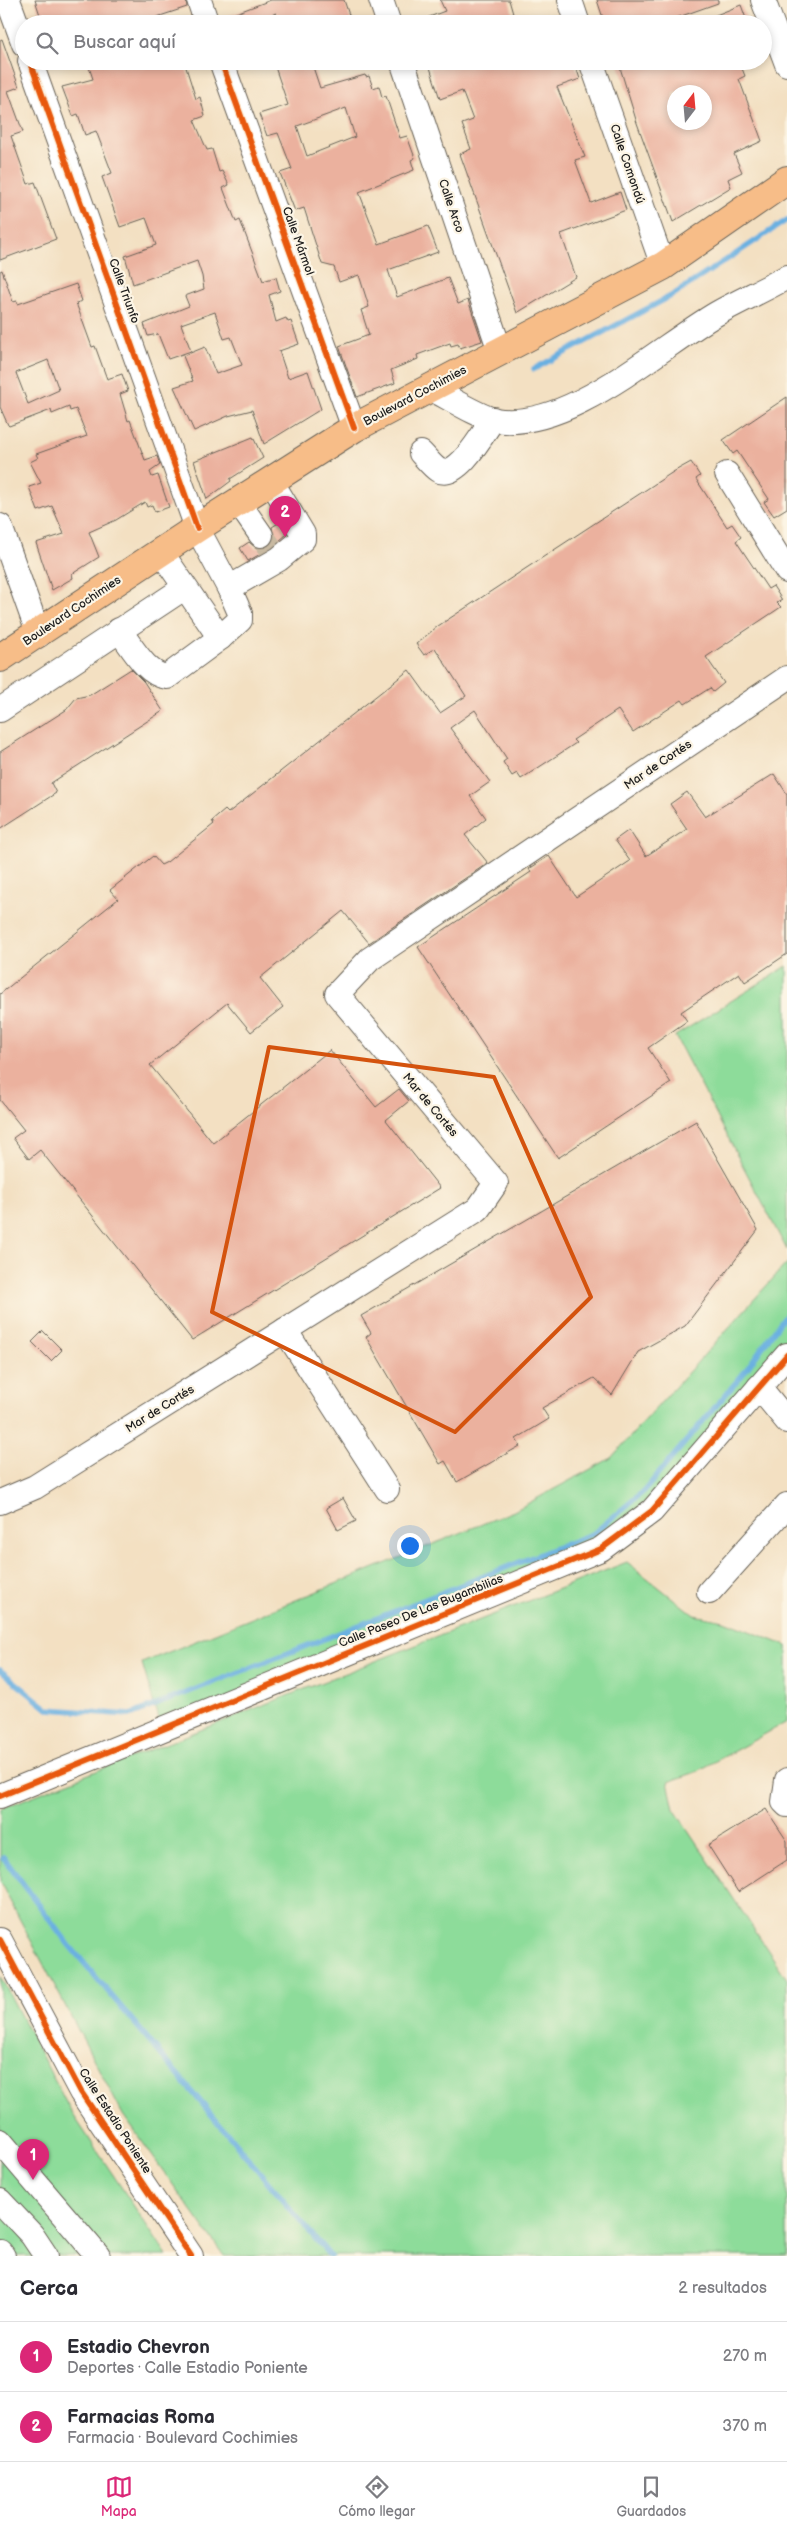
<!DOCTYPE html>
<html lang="es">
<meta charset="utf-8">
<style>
body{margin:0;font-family:"Balsamiq Sans",sans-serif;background:#f2f2f3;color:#2b2b33}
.compass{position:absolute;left:667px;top:85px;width:45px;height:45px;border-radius:50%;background:#fff;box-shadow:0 2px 8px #0003;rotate:16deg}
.you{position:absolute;left:409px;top:1545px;width:18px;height:18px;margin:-12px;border:4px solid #fff;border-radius:50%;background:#1a73e8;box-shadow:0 0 0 8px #1a73e833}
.badge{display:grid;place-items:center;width:32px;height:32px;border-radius:50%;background:#db2777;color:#fff;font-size:16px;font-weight:700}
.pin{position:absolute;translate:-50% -41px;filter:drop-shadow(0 1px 2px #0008)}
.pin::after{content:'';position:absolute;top:26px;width:18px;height:15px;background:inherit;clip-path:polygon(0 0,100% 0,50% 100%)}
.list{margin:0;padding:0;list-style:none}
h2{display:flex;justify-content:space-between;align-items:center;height:65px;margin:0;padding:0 20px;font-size:21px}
h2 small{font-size:16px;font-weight:400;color:#7c7c81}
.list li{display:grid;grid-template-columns:32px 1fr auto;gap:15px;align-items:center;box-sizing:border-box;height:70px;padding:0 20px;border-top:1px solid #e1e1e2}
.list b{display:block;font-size:19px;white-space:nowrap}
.list p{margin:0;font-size:16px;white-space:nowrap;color:#7c7c81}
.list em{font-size:16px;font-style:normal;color:#7c7c81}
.icon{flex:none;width:28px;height:28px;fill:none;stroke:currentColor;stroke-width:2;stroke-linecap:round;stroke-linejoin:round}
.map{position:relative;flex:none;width:787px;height:2256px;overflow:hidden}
.search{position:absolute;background:#fff;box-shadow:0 2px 8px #0003;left:15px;right:15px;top:15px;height:55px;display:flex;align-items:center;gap:12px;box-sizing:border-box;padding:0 18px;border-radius:28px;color:#7c7c81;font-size:19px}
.sheet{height:205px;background:#fff}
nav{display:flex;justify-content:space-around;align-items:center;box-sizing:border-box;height:70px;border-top:1px solid #e1e1e2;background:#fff;font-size:14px;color:#7c7c81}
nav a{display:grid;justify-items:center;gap:2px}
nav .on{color:#db2777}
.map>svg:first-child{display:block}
.green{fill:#8ddc9a;stroke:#547c5b}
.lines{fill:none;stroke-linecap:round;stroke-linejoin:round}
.stream{stroke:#6bb0e1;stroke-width:5.5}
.building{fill:#ebb19e;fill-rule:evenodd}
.minor-tunnel{stroke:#c8b9a1;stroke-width:24;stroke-dasharray:24 12;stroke-linecap:butt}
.minor-casing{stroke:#676156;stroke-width:26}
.major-casing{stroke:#676156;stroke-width:30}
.minor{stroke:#fff;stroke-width:24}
.major{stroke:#f7bd88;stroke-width:28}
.cycleway-casing{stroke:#fcf5e5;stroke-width:9}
.cycleway{stroke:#e8590c;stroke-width:6}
.marked{fill:none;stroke:#d4530e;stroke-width:4;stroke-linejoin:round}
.labels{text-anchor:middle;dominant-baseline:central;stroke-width:4.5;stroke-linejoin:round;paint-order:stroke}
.street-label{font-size:12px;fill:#1c1c1c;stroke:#fcf5e5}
</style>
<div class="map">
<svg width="787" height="2256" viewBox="0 0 787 2256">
<rect width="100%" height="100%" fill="#fcf5e5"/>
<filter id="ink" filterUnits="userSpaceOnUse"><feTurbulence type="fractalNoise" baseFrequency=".02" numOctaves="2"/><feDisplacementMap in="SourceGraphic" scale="10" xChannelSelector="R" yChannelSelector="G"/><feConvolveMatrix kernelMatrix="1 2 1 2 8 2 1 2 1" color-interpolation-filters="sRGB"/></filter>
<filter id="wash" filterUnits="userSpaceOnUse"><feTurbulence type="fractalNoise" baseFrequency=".0096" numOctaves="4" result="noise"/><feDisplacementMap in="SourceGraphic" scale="20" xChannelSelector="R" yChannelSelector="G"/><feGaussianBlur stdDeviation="1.12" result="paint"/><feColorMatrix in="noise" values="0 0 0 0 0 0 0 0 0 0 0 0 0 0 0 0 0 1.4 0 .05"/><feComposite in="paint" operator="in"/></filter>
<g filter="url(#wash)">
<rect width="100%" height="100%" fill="#f3e0c2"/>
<!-- green -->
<g class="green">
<polygon points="787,966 787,1250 675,1036"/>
<polygon points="787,1263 787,1355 601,1549 161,1729 142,1663 514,1511 611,1458"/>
<polygon points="627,1562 694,1615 724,1621 787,1646 787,1722 696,1772 668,1782 674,1809 787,1979 787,2256 224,2256 123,2115 0,1882 0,1809"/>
<polygon points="0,1976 70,2110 167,2256 0,2256"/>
</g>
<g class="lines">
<!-- stream -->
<g class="stream">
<polyline points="534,369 673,295 787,220"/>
<polyline points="0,1670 48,1709 130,1715 594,1533 644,1491 743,1374 787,1313"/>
<polyline points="3,1857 69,1945 330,2256"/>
</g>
</g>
<g id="blocks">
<!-- building -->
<g class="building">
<polygon points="35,0 186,0 187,7 136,24 43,24"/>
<polygon points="271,0 344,0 352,24 279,24 276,13 249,24 220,24 220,19"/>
<polygon points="440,0 509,0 516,24 416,24 416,22 445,11"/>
<polygon points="597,0 718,0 718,3 673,19 674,24 605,24"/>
<polygon points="741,5 748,24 696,24 696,23"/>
<polygon points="2,39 19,87 8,91 23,132 11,136 28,184 35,182 56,239 0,260 0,40"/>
<polygon points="87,61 184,61 196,99 200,97 205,116 194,120 207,150 212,149 219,172 222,171 229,185 223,188 236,222 240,220 263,281 276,277 280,291 269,295 276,322 286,318 288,322 291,321 299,344 279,351 288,378 308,371 321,409 264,444 252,410 228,416 194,431 174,387 193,381 183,356 205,347 216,374 242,365 231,337 224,339 215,312 181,324 191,351 168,359 158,334 148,336 144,324 189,306 185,296 204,289 202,276 197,261 133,284 125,256 156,245 146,218 120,227 102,177 112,173 96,131 85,135 78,114 73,116 62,87 93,79"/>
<path d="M273,61H311L320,88L365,75L366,77L369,76L373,88L379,86L382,97L386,96L400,138L407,136L415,158L411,160L414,170L359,192L379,244L428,226L438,252L388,270L397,297L448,278L458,304L468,300L482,341L460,348L458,344L451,346L450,343L417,355L418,359L391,370L395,383L357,397L339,346L369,335L361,310L369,307L359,275L339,282L334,267L322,264L304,208L295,211L286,188L280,173L292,169L278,133L267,136L259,114L288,105ZM346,108L355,137L307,156L297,126Z"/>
<polygon points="428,61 574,61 580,79 557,87 585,157 575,160 591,203 620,192 626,210 561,234 576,277 517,313 460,154 471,149 462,124 473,120 462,91 440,99"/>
<path d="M618,61H739L745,76L739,79L762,141L734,154L742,172L728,179L731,187L673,222L637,123ZM674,92H704V122H674Z"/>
<path d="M2,270L13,302L17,301L18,304L76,284L82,301L76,303L92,347L95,346L107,379L122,374L128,391L120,394L128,421L130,420L145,460L157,456L160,465L150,472L152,477L158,475L169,507L155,512L152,505L147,507L145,502L116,520L89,532L99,557L72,574L73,578L52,590L36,543L64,534L52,506L38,511L29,487L41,483L30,462L38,458L36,454L87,436L76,409L70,411L69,407L52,414L51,410L9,426L8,425L0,407V271ZM48,360L59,390L28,404L16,373Z"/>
<polygon points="787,397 787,508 774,516 764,502 769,499 737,451 733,454 723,440"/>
<polygon points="253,437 263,458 230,479 231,481 207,499 194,461"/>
<polygon points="691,462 700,476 696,479 727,527 732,524 741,537 736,541 768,589 773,586 782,600 777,603 781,607 706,657 724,683 713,692 710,688 685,704 682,700 633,732 618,710 573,740 576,743 521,779 517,773 512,776 503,762 507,759 475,710 450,728 490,782 470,796 486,818 465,835 488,863 369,943 343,911 260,978 283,1007 251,1032 227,1003 150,1065 213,1143 330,1050 376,1107 399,1089 409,1101 386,1120 440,1188 192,1340 40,1150 29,1159 13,1138 24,1130 0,1100 0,994 118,899 110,890 153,856 161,865 167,862 214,824 212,821 225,810 228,813 409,670 440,713 466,696 435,648 424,655 416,644 438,626 673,472"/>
<polygon points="280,522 287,534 271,548 248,561 240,548 249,542 256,548 268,546 274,540 272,527"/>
<polygon points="131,669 144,682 163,711 51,783 56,793 0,829 0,752 66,710 76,698 90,695"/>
<polygon points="774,774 787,794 787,954 745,982 739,973 681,1012 687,1021 648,1048 671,1083 558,1158 418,947 531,872 529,869 549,856 576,897 630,861 615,840 629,830 646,856 687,829 670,804 687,792 705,817"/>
<polygon points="696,1121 758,1230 685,1326 638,1352 612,1395 594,1378 542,1408 549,1419 516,1439 520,1446 457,1482 445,1461 440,1464 366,1337 371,1333 361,1316"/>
<polygon points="43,1331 62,1350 51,1361 32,1342"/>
<polygon points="343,1498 356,1521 338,1530 326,1508"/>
<polygon points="766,1809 787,1841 787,1860 738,1892 708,1845"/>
</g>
</g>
</g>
<g filter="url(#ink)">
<use href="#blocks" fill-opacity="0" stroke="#676156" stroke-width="1"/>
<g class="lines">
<!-- minor-tunnel -->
<polyline class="minor-tunnel" points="261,535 273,551"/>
<defs>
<g id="minor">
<polyline points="8,0 24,44"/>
<polyline points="199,0 207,24"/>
<polyline points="381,0 389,24"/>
<polyline points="570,0 578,24"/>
<polyline points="763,0 787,64"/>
<polyline points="30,61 197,528 229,588 279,559 303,539 303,534 271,481"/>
<polyline points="221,61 354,428"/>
<polyline points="402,61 500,351"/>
<polyline points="591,61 663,266"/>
<path d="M430,388C446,396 479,417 495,420C567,432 655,350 716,314C739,301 764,290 787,277"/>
<path d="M421,453C426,458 432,466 438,470C457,481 484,432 493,419"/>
<polyline points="727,474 787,571"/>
<polyline points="238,502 261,535"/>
<polyline points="0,526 39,635"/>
<polyline points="161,552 220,638"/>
<path d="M119,630C131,645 146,675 167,677L220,638L240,620V613L229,588"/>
<polyline points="0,710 184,588"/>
<polyline points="285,1330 387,1489"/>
<polyline points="759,1387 787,1421"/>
<polyline points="0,1502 35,1487 478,1209 496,1183 337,994 370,959 787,678"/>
<polyline points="709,1592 787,1505"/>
<polyline points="787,1780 784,1802 787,1805"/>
<polyline points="0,1796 601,1549 652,1511 787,1355"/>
<polyline points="0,1940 81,2092 191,2256"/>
<polyline points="0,2141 98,2256"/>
<polyline points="0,2201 32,2235 46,2256"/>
<polyline points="0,2252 3,2256"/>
</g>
<polyline id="major" points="0,658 197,528 354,428 663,266 787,180"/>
</defs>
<!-- minor casing -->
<use href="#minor" class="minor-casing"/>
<!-- major casing -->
<use href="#major" class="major-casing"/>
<!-- minor -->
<use href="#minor" class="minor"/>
<!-- major -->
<use href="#major" class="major"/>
<defs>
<g id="cycleway">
<polyline points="30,61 197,528"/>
<polyline points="221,61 354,428"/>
<polyline points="0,1796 601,1549 652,1511 787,1355"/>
<polyline points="0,1940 81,2092 191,2256"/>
</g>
</defs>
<!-- cycleway casing -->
<use href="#cycleway" class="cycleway-casing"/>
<!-- cycleway -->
<use href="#cycleway" class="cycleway"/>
</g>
</g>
<!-- marked area -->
<path class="marked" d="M269,1047L494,1077L591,1297L455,1432L212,1312Z"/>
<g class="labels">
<!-- street labels -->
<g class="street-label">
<text transform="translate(627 164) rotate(71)">Calle Comondú</text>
<text transform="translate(451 206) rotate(71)">Calle Arco</text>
<text transform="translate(298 241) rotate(70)">Calle Mármol</text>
<text transform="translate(124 291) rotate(70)">Calle Triunfo</text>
<text transform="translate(415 396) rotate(-28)">Boulevard Cochimies</text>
<text transform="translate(72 611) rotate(-34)">Boulevard Cochimies</text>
<text transform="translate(658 765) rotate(-34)">Mar de Cortés</text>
<text transform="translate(430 1105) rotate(50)">Mar de Cortés</text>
<text transform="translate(160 1409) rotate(-32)">Mar de Cortés</text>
<text transform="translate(421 1611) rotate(-22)">Calle Paseo De Las Bugambilias</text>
<text transform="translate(115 2121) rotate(57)">Calle Estadio Poniente</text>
</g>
</g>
</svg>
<svg class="compass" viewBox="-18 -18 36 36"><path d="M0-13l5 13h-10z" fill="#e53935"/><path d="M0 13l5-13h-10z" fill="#7c7c81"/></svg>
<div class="you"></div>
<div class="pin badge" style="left:33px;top:2180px">1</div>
<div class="pin badge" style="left:285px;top:537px">2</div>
<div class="search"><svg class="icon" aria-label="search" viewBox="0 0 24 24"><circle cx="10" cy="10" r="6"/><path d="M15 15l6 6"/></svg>Buscar aquí</div>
</div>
<section class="sheet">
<h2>Cerca<small>2 resultados</small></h2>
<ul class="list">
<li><span class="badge">1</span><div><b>Estadio Chevron</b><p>Deportes · Calle Estadio Poniente</p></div><em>270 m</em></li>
<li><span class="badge">2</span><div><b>Farmacias Roma</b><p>Farmacia · Boulevard Cochimies</p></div><em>370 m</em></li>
</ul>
</section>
<nav>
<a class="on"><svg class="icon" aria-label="map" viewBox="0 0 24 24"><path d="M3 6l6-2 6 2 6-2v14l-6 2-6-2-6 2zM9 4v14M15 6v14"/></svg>Mapa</a>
<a><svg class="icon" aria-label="directions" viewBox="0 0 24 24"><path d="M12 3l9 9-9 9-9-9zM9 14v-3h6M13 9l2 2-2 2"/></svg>Cómo llegar</a>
<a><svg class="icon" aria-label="saved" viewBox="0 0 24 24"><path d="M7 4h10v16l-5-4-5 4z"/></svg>Guardados</a>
</nav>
